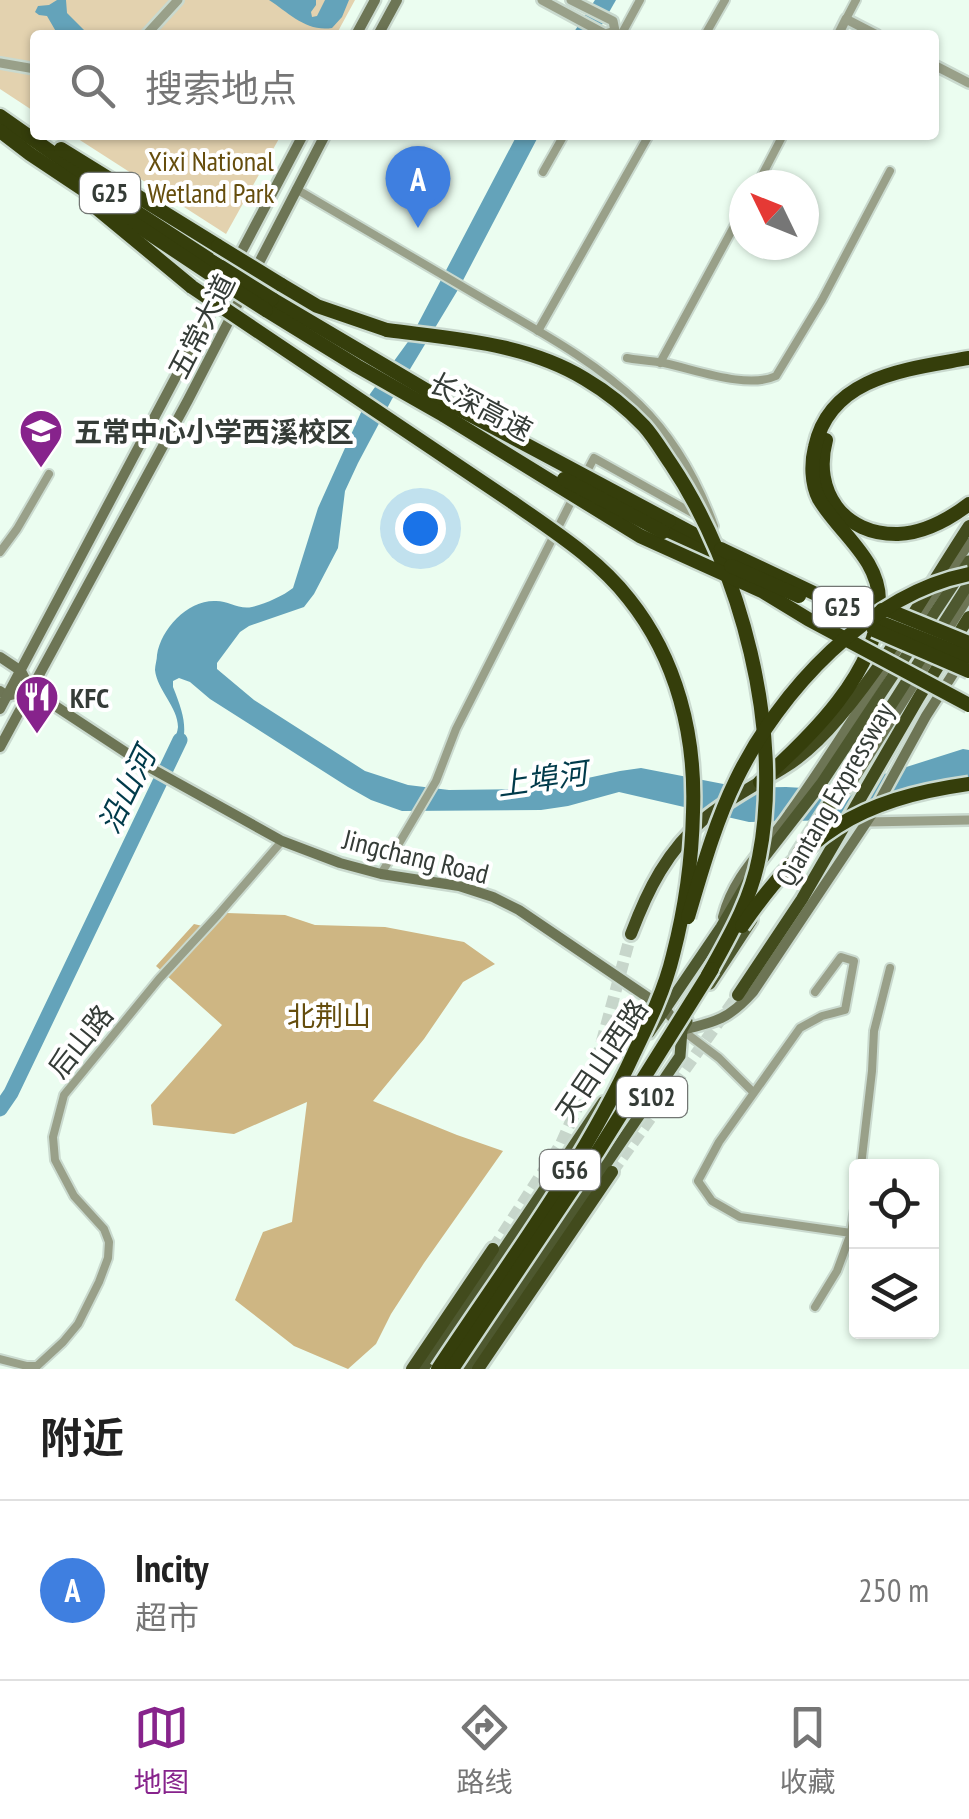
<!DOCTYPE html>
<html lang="zh">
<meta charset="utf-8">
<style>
body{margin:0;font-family:"PT Sans Narrow","Noto Sans SC",sans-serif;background:#f6f6f6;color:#222}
.controls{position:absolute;right:30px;bottom:30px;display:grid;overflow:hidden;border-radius:10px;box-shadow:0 2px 8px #0004}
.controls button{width:90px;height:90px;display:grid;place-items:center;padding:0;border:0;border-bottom:2px solid #e0e0e0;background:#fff;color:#222;font:50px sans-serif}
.compass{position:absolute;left:729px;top:170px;width:90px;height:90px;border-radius:50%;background:#fff;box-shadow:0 2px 8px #0004;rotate:313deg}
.you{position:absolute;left:420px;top:528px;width:35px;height:35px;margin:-25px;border:8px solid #fff;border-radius:50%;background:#1a73e8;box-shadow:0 0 0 15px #1a73e833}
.badge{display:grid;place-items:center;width:65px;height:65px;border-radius:50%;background:#87238c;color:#fff;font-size:32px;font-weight:700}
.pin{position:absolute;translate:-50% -82px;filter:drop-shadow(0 2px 5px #0008)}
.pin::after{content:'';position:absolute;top:52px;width:35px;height:30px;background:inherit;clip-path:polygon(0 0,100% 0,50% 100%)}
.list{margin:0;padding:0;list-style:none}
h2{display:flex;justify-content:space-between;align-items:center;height:130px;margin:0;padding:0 40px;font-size:42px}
h2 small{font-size:32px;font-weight:400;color:#767676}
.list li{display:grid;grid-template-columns:65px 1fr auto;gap:30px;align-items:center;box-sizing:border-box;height:180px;padding:0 40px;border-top:2px solid #e0e0e0}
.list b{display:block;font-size:38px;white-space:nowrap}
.list p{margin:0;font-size:32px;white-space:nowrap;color:#767676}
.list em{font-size:32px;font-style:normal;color:#767676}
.icon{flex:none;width:55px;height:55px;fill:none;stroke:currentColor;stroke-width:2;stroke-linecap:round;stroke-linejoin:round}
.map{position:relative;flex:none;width:969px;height:1369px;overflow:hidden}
.search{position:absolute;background:#fff;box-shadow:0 2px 8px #0004;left:30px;right:30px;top:30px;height:110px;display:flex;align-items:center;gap:25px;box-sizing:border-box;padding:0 35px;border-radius:10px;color:#767676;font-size:38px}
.sheet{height:310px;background:#fff}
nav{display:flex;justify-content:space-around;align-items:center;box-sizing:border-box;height:140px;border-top:2px solid #e0e0e0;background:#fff;font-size:28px;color:#767676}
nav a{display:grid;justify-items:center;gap:5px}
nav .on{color:#87238c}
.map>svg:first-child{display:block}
.green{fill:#e3d2af}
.forest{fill:#ceb683}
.water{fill:#64a3ba}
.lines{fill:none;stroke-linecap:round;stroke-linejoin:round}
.river{stroke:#64a3ba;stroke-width:15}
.trunk-tunnel{stroke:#c7d6cb;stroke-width:12;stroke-dasharray:12 6;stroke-linecap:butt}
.minor-casing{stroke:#cadacf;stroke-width:12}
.tertiary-casing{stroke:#cadacf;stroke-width:14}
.secondary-casing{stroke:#cadacf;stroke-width:15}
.primary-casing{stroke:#cadacf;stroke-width:16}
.trunk-casing{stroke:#cadacf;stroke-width:18}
.motorway-casing{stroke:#cadacf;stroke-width:19}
.minor{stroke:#99a089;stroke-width:8}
.tertiary{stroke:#99a089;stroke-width:9}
.secondary{stroke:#6d7555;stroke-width:10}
.primary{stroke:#4e582f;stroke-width:11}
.trunk{stroke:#424b1d;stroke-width:12}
.motorway{stroke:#353e0b;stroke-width:14}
.motorway-bridge-casing{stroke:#cadacf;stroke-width:19;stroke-linecap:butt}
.motorway-bridge{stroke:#353e0b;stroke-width:14}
.labels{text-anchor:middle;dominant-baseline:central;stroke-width:8;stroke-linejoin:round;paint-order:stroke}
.shield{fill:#fff;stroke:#727673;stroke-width:2.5}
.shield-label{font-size:25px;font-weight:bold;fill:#353c37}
.park-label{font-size:28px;fill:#654d0d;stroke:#fff}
.street-label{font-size:28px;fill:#353c37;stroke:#fff}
.poi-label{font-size:28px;font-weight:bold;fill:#353c37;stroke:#fff;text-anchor:start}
.water-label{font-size:30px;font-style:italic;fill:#003a4a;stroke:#fff}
</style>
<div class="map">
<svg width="969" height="1369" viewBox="0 0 969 1369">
<rect width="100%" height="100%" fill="#ebfdf0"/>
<!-- green -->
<g class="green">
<polygon points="0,0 355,0 336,35 35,35 35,112 0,89"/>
<polygon points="72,135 281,135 226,234"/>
</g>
<!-- forest -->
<polygon class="forest" points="227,913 285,915 315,925 385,927 464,942 495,964 463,982 424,1039 373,1101 457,1135 503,1151 424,1263 391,1314 376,1344 348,1369 294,1346 235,1300 263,1232 292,1222 307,1102 234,1134 153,1125 151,1105 222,1025 156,966 194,924 211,928"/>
<!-- water -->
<g class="water">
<polygon points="57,0 66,0 67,13 87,33 86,35 58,35 47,16 39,15 35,12 38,6 49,5"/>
<path d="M269,0H316V5L311,12L312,17L317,16L325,0H349L342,17L332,28C306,32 289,13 269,0Z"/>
<polygon points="595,0 616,0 596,35 572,35"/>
<path d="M517,135H539L459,288L392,399L358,463L345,491L338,548L314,594L304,607L249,626L240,632L217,663V669L254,700L365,771L408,785L449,790L537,789L620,771L641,768L744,788L786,787L857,791L878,776L963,749L969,750V789L835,820L749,822L619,792L568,806L541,810L402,811L371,800L348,787L210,699L190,682L179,678L173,681V687C185,717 189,731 177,762L166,756C170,747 177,737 178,727C178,707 157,690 155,670C155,665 157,660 157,655C161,629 187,601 214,601C228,600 238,610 252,607C265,604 283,596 293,588L318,508L363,408L370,394L410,339Z"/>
</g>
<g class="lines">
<!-- river -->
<polyline class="river" points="0,1109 11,1093 180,740"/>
<!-- trunk-tunnel -->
<g class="trunk-tunnel">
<polyline points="612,1172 738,995"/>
<polyline points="493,1249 561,1144 595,1067 631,934"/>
</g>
<defs>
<g id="minor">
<polyline points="846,19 856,0"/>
<polyline points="621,35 640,0"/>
<polyline points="705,35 725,0"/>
<polyline points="543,172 564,135"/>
<polyline points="757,185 783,135"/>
<path d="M296,189C360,227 424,264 487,301C540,332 595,361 639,404C673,437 698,482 714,526"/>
<polyline points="538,331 649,135"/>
<path d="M627,358C638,360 649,361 659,362C692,368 746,390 776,376L822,300L890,171"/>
<polyline points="660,363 744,208"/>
<polyline points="583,479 594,458 696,515"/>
<polyline points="0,552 17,529 49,474"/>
<polyline points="381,874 436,781 456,729 574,496"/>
<polyline points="682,1030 719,1058 753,1092"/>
<polyline points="861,1166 872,1071 874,1031 890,968"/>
<polyline points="851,1233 856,1203"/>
<polyline points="815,1307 837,1271 851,1233 740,1217 712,1201 698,1181 719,1142 800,1028 822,1016 845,1010 854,961 841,957 815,992"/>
<polyline points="0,1359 27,1366 37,1366 63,1342 78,1324 99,1282 108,1258 109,1242 104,1229 74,1196 55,1160 53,1137 64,1095 159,979 218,915 282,841"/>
</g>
<g id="tertiary">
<polyline points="542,0 605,34 615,31"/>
<polyline points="571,0 613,21 615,31"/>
<polyline points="146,35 178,0"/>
<polyline points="838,35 846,19 877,35"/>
<polyline points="0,63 35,69"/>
<polyline points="934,65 969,83"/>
<polyline points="867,822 969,820"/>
</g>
<g id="secondary">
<polyline points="356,35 375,0"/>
<polyline points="378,35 397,0"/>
<polyline points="236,262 303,135"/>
<polyline points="914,625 969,543"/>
<polyline points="943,637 969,596"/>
<path d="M0,657L21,671L31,690L145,765L282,841L340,863L381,874L459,886L493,897L519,910L665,1009L682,1030C716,1022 729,1019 753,992L874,811L926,716L960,663"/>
<polyline points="0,691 7,696 31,690"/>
<polyline points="0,709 226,282"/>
<polyline points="0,747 188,400 325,135"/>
<polyline points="833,804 849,787 934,652"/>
<path d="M723,917C734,874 765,849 789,814C830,757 866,698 904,639"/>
</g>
<g id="primary">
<polyline points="796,855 969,583"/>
<polyline points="758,865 821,784 969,561"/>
<polyline points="710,984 752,920"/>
<polyline points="649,1033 721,927 748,881"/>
<polyline points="423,1369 603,1102"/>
<polyline points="466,1369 680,1056 682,1030 687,1021"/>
</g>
<g id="trunk">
<path d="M631,934C648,889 667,851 704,819C728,799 756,785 782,769C804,756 823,737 839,718C889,659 927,590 969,526"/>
<polyline points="738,995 802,899 919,697 969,617"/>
<polyline points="412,1369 493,1249"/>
<polyline points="478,1369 612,1172"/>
</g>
<g id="motorway">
<polyline points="0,116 138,213 221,267"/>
<polyline points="0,131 30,154 216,278"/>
<polyline points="61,149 218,246"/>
<polyline points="93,205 192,287"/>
<polyline points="280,284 317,306 387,330"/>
<polyline points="272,299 448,403"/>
<polyline points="266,310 357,366 445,416"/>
<path d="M826,440C812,492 844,535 898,534C925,533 948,520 969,504"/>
<polyline points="669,521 720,548"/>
<polyline points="663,532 729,565"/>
<path d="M760,782C808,739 879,672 879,602C880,559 839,533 819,499C811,483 811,463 815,447C830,375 910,369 969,358"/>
</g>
</defs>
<!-- minor casing -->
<use href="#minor" class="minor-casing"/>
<!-- tertiary casing -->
<use href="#tertiary" class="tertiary-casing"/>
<!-- secondary casing -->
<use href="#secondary" class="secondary-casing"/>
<!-- primary casing -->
<use href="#primary" class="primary-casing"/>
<!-- trunk casing -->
<use href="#trunk" class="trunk-casing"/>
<!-- motorway casing -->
<use href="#motorway" class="motorway-casing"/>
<!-- minor -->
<use href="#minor" class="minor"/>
<!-- tertiary -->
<use href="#tertiary" class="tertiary"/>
<!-- secondary -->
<use href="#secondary" class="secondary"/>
<!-- primary -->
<use href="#primary" class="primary"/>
<!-- trunk -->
<use href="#trunk" class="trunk"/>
<!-- motorway -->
<use href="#motorway" class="motorway"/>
<defs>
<g id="motorway-bridge">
<polyline points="218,246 280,284"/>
<polyline points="221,267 272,299"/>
<polyline points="216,278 266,310"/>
<path d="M192,287L512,502C553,531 598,559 629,599C677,659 696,736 693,812C692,859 685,909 673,955C665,989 649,1022 634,1053C582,1166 506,1266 438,1369"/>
<path d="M387,330C454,339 526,343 585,379C607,392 627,408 644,426C654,437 662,451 671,464C741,568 784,732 759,857C751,900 729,937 708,975"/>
<polyline points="448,403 669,521"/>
<polyline points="445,416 640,536 762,591 808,619 969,705"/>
<polyline points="564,479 663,532"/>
<polyline points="721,549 856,613 969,657"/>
<polyline points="731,566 799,596"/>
<polyline points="882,610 888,610 969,643"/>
<polyline points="874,630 969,671"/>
<path d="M688,917C702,870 715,823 736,780C779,691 869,594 969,574"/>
<path d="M742,926C806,834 856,800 969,784"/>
<polyline points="452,1369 598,1151 712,969"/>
</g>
</defs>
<!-- motorway-bridge casing -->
<use href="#motorway-bridge" class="motorway-bridge-casing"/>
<!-- motorway-bridge -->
<use href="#motorway-bridge" class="motorway-bridge"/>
</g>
<!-- icons -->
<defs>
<symbol id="school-pin" viewBox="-11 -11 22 30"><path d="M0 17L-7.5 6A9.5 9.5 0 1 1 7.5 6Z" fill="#87238c" stroke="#fff"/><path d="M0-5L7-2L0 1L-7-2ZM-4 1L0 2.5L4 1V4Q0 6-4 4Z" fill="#fff"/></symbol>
<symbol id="restaurant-pin" viewBox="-11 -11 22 30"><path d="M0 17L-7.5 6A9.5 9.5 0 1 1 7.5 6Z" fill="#87238c" stroke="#fff"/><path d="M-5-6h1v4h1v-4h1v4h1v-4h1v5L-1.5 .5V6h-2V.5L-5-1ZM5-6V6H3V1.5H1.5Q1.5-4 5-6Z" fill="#fff"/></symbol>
</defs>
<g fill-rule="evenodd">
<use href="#school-pin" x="16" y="406" width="50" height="68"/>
<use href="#restaurant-pin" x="12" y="672" width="50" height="68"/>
</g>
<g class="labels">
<!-- shield labels -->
<g class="shield">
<rect x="80" y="173" width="60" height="40" rx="8"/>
<rect x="813" y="587" width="60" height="40" rx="8"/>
<rect x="617" y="1077" width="70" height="40" rx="8"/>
<rect x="540" y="1150" width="60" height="40" rx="8"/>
</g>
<g class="shield-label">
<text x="110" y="193">G25</text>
<text x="843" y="607">G25</text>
<text x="652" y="1097">S102</text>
<text x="570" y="1170">G56</text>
</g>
<!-- park labels -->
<g class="park-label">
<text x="211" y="160">Xixi National<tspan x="211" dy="32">Wetland Park</tspan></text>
<text x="329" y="1015">北荆山</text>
</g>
<!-- street labels -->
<g class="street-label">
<text transform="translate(201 326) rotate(-63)">五常大道</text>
<text transform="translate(481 406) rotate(28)">长深高速</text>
<text transform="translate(834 794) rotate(-60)">Qiantang Expressway</text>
<text transform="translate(416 856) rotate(14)">Jingchang Road</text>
<text transform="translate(80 1041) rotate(-51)">后山路</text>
<text transform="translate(601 1060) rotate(-56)">天目山西路</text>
</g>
<!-- poi labels -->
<g class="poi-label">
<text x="74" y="431">五常中心小学西溪校区</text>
<text x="70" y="697">KFC</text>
</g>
<!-- water labels -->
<g class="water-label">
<text transform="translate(542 778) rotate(-8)">上埠河</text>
<text transform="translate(126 790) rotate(-64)">沿山河</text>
</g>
</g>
</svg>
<div class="controls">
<button><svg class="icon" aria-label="locate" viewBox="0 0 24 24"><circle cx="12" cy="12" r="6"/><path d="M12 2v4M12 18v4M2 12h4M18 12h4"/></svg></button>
<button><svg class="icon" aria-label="layers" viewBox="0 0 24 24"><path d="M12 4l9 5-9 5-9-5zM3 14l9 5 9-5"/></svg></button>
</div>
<svg class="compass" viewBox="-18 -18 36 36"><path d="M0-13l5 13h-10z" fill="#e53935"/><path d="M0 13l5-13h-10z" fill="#767676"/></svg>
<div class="you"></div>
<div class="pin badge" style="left:418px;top:228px;background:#3f7fe0">A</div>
<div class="search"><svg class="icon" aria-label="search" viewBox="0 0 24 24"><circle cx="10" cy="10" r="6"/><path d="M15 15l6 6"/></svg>搜索地点</div>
</div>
<section class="sheet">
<h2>附近<small></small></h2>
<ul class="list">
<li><span class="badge" style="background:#3f7fe0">A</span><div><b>Incity</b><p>超市</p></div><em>250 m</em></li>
</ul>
</section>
<nav>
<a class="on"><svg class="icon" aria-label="map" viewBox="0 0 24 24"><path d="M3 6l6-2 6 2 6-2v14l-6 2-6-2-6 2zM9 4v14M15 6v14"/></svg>地图</a>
<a><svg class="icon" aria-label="directions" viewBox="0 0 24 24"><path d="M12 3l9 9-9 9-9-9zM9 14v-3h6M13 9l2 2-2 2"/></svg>路线</a>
<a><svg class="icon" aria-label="saved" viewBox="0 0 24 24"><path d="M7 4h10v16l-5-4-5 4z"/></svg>收藏</a>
</nav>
